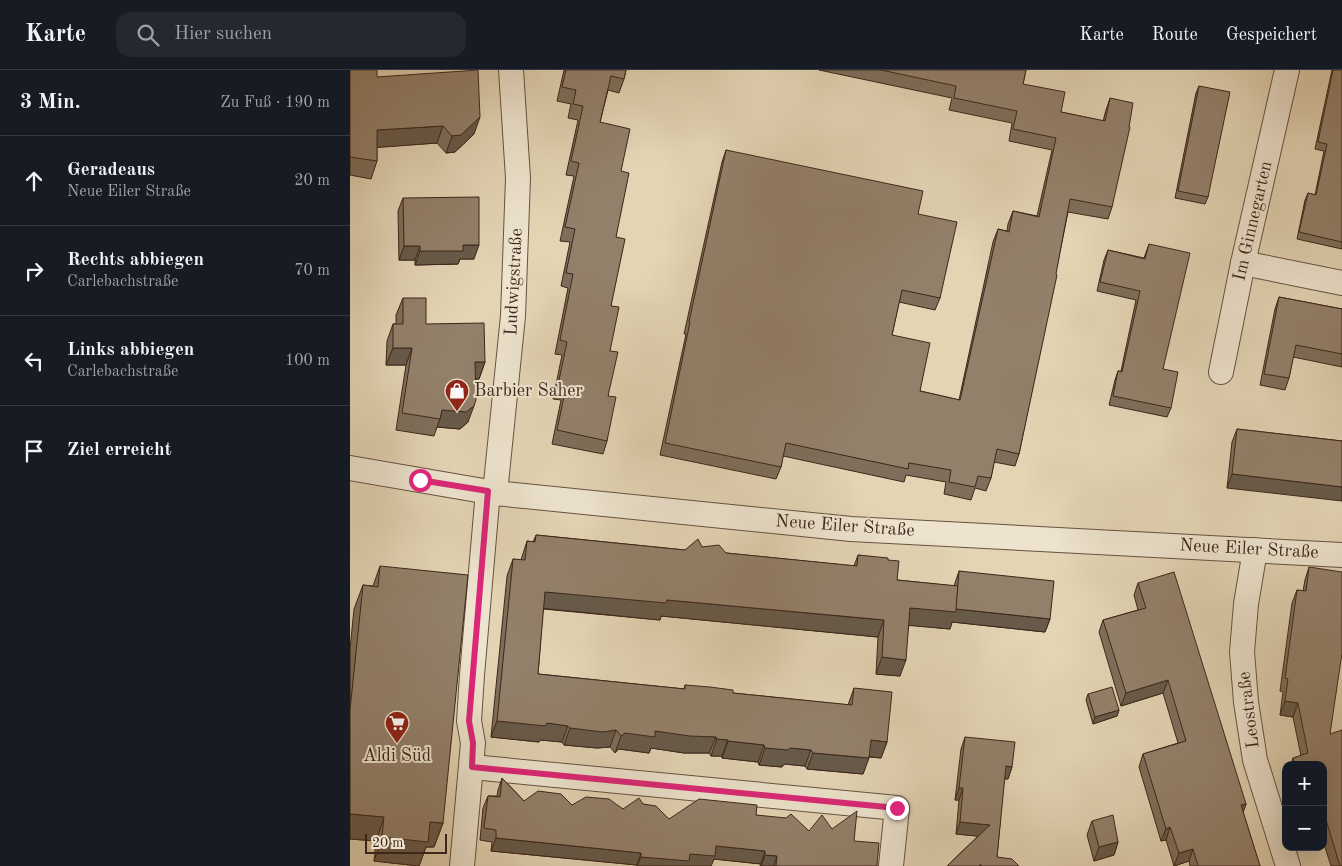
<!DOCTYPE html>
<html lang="de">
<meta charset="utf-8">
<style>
body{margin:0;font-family:"Old Standard TT",serif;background:#242831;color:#f1f3f6}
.controls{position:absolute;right:15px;bottom:15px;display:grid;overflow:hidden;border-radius:10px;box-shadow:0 5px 20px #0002}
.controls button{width:45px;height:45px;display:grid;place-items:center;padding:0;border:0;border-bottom:1px solid #363941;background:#171b24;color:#f1f3f6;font:25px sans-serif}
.scale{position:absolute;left:15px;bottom:12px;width:82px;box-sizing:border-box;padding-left:5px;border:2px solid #3d261a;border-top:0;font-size:14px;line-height:18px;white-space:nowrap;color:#3d261a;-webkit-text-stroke:4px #ede3ce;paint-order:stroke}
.stop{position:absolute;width:15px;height:15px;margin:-11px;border:4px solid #db2777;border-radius:50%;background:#fff}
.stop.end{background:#db2777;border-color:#fff;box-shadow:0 1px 5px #0008}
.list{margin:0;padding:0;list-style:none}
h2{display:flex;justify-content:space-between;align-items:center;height:65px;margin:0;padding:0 20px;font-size:21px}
h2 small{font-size:16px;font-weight:400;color:#9ea1a6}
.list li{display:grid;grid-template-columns:32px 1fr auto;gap:15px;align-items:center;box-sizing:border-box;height:90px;padding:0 20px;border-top:1px solid #363941}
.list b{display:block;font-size:19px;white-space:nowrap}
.list p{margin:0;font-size:16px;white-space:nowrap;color:#9ea1a6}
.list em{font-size:16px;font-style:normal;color:#9ea1a6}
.icon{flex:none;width:28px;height:28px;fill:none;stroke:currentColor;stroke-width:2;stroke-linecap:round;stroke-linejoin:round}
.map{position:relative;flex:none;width:992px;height:796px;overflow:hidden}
header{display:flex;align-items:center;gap:30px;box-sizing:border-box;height:70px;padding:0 25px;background:#171b24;border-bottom:1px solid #363941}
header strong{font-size:24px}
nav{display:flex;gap:28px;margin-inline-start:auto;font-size:18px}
.search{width:350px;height:45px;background:#242831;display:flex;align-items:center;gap:12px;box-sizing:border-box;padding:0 18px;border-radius:15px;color:#9ea1a6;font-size:19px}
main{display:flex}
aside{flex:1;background:#171b24}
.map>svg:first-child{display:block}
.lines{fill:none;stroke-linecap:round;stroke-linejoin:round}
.minor-casing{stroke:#665240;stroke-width:26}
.minor{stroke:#ede3ce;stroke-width:24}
.wall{fill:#7e6e5b;stroke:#3d261a}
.shaded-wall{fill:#675a4a;stroke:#3d261a}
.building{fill:#93806a;stroke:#3d261a}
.route{stroke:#db2777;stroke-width:6}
.labels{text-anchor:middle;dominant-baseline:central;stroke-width:4;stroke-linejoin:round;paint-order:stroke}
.street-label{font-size:18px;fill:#3d261a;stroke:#ede3ce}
.poi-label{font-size:18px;fill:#3d261a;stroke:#ede3ce;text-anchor:start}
</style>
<header>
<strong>Karte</strong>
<div class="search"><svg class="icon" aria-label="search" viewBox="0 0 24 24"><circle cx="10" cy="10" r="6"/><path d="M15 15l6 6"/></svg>Hier suchen</div>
<nav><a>Karte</a><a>Route</a><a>Gespeichert</a></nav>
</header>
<main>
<aside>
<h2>3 Min.<small>Zu Fuß · 190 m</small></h2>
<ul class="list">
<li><svg class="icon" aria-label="ahead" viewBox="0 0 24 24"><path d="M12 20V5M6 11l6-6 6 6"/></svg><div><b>Geradeaus</b><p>Neue Eiler Straße</p></div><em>20 m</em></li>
<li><svg class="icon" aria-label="right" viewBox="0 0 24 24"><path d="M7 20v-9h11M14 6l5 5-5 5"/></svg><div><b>Rechts abbiegen</b><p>Carlebachstraße</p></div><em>70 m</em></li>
<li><svg class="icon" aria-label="left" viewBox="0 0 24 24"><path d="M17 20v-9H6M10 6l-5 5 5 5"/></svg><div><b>Links abbiegen</b><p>Carlebachstraße</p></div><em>100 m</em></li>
<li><svg class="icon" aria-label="arrive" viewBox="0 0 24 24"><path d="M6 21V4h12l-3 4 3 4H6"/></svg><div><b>Ziel erreicht</b></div></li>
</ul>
</aside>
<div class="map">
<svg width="992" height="796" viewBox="0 0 992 796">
<rect width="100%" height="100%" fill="#e3d4b4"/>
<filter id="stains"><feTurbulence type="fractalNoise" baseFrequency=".004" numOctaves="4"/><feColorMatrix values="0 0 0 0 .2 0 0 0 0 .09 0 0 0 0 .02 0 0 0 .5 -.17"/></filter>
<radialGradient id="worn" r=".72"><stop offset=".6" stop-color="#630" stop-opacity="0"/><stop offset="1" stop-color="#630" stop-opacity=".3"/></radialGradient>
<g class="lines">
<defs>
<g id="minor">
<polyline points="893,193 992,213"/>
<polyline points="871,302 893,193 937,0"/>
<polyline points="0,398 145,423 501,459 992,485"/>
<polyline points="145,423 163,246 168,108 161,0"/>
<polyline points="905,480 896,534 892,582 896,632 905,690 938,796"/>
<polyline points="122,697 547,738 541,796"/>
<polyline points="112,796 123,673 119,651 122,605 138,421"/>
</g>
</defs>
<!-- minor casing -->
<use href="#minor" class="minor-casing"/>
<!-- minor -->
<use href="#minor" class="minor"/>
</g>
<!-- wall -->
<g class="wall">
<polygon points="0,0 27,7 124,64 105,82 96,83 87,73 27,77 27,91 21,109 0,105"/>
<polygon points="214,0 276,0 274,9 269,23 258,20 250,52 271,101 261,236 257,371 253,384 202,374 211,330 203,329 212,285 205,284 218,218 211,216 220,172 210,171 224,106 216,105 228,50 218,48 221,34 207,31"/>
<polygon points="469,0 676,0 673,14 711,42 753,51 756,40 760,28 762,137 758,149 718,142 669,384 665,396 644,392 641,408 636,421 625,418 621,430 594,424 596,412 556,405 554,412 433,386 431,397 426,409 310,385 336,264 334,264 372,92 376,80 568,144 590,228 585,240 549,232 542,265 570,321 609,330 643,172 648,159 657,161 658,154 663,141 687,146 702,80 659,71 662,53 599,40 602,28"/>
<polygon points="982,0 992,0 992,179 947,169 955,130 958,123 965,125 974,81 965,79"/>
<polygon points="849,16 858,127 855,134 825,128 846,23"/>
<polygon points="53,128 124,189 110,189 108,194 65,195 65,190 49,190 48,141"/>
<polygon points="799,174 813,299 821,338 817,347 759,335 765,310 768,301 771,301 786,230 747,221 754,190 758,180 794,188"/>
<polygon points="929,227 992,239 992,297 943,287 939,308 935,320 910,315 925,239"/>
<polygon points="53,228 76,254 135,292 129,309 126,309 118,352 110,359 87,357 84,366 46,360 56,295 36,295 37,271 43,254 46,254 46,245"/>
<polygon points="887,359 992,371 877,418 882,372"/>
<polygon points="186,465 335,480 352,477 376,483 504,496 508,485 538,490 547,510 604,516 609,501 700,549 695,562 602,552 600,559 559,555 550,606 526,604 528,567 311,546 310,550 193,539 188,604 334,619 335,615 383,623 498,635 504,618 537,672 531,688 519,687 513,704 457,699 455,696 434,694 432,697 409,695 408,692 372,688 372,686 361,686 359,683 334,683 301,678 299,683 269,679 265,683 260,677 247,678 214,675 212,672 191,670 189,672 141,667 157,506 163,489 171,490 177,471 183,472"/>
<polygon points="30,496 93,753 84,777 76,777 69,796 24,791 26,771 0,769 0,579 4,539 13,515 23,516"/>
<polygon points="959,497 980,664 992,796 981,796 973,771 973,695 941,695 943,688 951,686 943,647 930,645 933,622 930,621 942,533 947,520 953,521 955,510"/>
<polygon points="788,513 896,734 893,742 910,796 840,796 839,791 824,796 816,770 811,771 789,697 793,684 828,673 813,623 771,636 749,562 753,550 788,540 784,525"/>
<polygon points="738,624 769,640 767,646 743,654 736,630"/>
<polygon points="615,667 662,697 658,709 654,709 647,787 669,796 597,796 628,766 606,764 609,730 605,730 611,679"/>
<polygon points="152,708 174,731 273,739 293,734 319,749 406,745 459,761 482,759 504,771 527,796 410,796 411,794 364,789 361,796 287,796 287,795 141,781 142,772 130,770 133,738 138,726 147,726 148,720"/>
<polygon points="742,751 768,772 764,785 744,791 737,765"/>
</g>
<!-- shaded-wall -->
<g class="shaded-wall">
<polygon points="130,47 124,64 105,82 96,83 102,66"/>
<polygon points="93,56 87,73 21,78 27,60"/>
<polygon points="113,175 129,175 124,189 110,189 108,194 65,195 70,181"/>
<polygon points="54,176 70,176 65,190 49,190"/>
<polygon points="43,278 62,278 56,295 36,295"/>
<polygon points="125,292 135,292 129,309 119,309"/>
<polygon points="124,336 118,352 110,359 87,357 90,349 92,340"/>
<polygon points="882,404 992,417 992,431 877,418"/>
<polygon points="195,522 317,530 534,550 528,567 311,546 310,550 189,538"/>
<polygon points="560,538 606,539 700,549 695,562 602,552 600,559 554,555"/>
<polygon points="532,587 556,590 550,606 526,604"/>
<polygon points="818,610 813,623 771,636 776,623"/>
<polygon points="935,631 948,633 943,647 930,645"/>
<polygon points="769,640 767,646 743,654 745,647"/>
<polygon points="147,651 197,653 218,656 212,672 191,670 189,672 141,667"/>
<polygon points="220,658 266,660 260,677 247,678 214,675"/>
<polygon points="305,661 366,667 359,683 334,683 301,678 299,683 269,679 265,683 271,666 275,663"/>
<polygon points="367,669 378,670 372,686 361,686"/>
<polygon points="521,670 537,672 531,688 515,686"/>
<polygon points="378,671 414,675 408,692 372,688"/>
<polygon points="415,678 440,678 461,680 455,696 434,694 432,697 409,695"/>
<polygon points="463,683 519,688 513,704 457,699"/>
<polygon points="656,696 662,697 658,709 651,708"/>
<polygon points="609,718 613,718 609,730 605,730"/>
<polygon points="896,734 892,746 891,735"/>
<polygon points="0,744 34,747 26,771 0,769"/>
<polygon points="80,752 93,753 84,777 76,777 69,796 24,791 32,767"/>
<polygon points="610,752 640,755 636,767 606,764"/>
<polygon points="820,757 816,770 811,771 816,759"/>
<polygon points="146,768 291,783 287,795 141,781"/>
<polygon points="768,772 764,785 744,791 749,777"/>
<polygon points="366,776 415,781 411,794 364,789 361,796 287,796 291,787 340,784"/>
<polygon points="843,779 839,791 824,796 829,783"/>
<polygon points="415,785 427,786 424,796 411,796"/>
</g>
<!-- building -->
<g class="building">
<polygon points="0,0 27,0 27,7 128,0 130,47 111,65 102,66 93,56 27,60 27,91 0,87"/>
<polygon points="216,0 276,0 274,9 261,6 250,52 280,59 271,101 279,103 266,167 275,169 261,236 269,237 260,281 268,282 258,326 266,327 257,371 207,360 216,317 208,315 217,272 210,270 223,204 216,203 225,159 215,157 229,93 221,91 233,36 223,34 226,20 212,17"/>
<polygon points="531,0 676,0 673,14 715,22 711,42 755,51 760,28 783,33 779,57 780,57 762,137 720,129 706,204 707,205 669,384 647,379 641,408 628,406 625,417 599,412 601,400 559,393 558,399 436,373 431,397 315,373 340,252 339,252 376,80 573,121 568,144 607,152 590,228 552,220 542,265 580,273 570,321 610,330 648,159 659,162 663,141 689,147 706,68 663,59 667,41 604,28 606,16"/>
<polygon points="983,0 992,0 992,172 949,162 958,123 966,125 977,74 968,72"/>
<polygon points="849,16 880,22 858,127 828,121"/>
<polygon points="129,127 129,175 113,175 113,181 70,181 70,176 54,176 53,128"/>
<polygon points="799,174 840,183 813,299 828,302 821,338 763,326 768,301 772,302 790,221 750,212 758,180 795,189"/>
<polygon points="929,227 992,239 992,284 946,275 939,308 914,304"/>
<polygon points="53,228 76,228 76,254 134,253 135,292 125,292 126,330 124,336 116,342 92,340 90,349 52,343 62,278 43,278 43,254 53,254"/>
<polygon points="887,359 992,371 992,417 882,404"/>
<polygon points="186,465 335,480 348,469 352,477 369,475 376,483 507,496 508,485 538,488 538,490 549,491 547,510 608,516 606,542 560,538 556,590 532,587 534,550 317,530 316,533 195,522 188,604 335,619 335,615 360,617 383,620 383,623 502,635 504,618 542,622 537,672 521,670 519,688 463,683 461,680 440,678 438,680 415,678 414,675 378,671 378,670 367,669 366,667 340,666 305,661 305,667 275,663 271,666 266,660 253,662 220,658 218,656 197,653 195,656 147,651 163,489 175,490 177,471 185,472"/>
<polygon points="30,496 118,505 93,753 80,752 78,772 32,767 34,747 0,744 0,640 13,515 28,517"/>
<polygon points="959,497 992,502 992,583 980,664 992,660 992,796 990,796 976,750 973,750 973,695 945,695 943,688 958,683 948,633 935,631 938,609 935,608 947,520 956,521"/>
<polygon points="609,501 704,511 700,549 606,539"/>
<polygon points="824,502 896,734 891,735 910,796 848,796 843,779 829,783 820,757 816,759 793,684 836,671 818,610 776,623 753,550 796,538 788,513"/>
<polygon points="762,617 769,640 745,647 738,624"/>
<polygon points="615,667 665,672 662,697 656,696 647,787 662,789 669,796 632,796 630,794 630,796 597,796 640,755 610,752 613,718 609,718"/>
<polygon points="152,708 174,731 188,721 211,724 222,735 236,727 259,729 273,739 289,728 293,734 306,736 319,749 349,729 407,735 406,745 436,748 441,744 459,761 472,745 482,759 507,741 504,771 529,773 527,796 426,796 427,786 415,785 415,781 366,776 365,786 340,784 339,791 291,787 291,783 146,768 146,760 134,758 138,726 150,727"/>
<polygon points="763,745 768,772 749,777 742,751"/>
</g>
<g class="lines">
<!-- route -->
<polyline class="route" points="70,410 138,421 119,651 123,673 122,697 547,738"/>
</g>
<!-- icons -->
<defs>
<symbol id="shop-pin" viewBox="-11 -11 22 30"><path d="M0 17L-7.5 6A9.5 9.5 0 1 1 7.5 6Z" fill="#8f2418" stroke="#ede3ce"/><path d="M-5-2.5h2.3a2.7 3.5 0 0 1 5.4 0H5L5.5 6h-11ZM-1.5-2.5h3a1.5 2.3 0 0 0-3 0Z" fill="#fff"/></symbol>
<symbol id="supermarket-pin" viewBox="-11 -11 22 30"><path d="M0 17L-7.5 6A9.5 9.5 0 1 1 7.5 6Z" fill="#8f2418" stroke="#ede3ce"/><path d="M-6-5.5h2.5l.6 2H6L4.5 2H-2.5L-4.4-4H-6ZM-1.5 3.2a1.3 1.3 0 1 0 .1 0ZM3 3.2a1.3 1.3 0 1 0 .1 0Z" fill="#fff"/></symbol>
</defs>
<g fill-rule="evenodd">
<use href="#shop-pin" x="93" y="307" width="28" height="38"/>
<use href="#supermarket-pin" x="33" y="639" width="28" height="38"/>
</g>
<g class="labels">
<!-- street labels -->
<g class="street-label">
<text transform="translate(903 151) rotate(-77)">Im Ginnegarten</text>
<text transform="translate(164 212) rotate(-87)">Ludwigstraße</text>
<text transform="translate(495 456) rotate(4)">Neue Eiler Straße</text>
<text transform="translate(899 479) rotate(3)">Neue Eiler Straße</text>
<text transform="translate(899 640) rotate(-97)">Leostraße</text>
</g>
<!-- poi labels -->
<g class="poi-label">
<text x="124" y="321">Barbier Saher</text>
<text x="47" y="686" text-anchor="middle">Aldi Süd</text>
</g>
</g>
<rect width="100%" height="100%" filter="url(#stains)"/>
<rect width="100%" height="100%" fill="url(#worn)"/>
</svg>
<div class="controls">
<button>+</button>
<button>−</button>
</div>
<div class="scale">20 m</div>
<div class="stop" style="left:70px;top:410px"></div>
<div class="stop end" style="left:547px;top:738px"></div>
</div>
</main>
